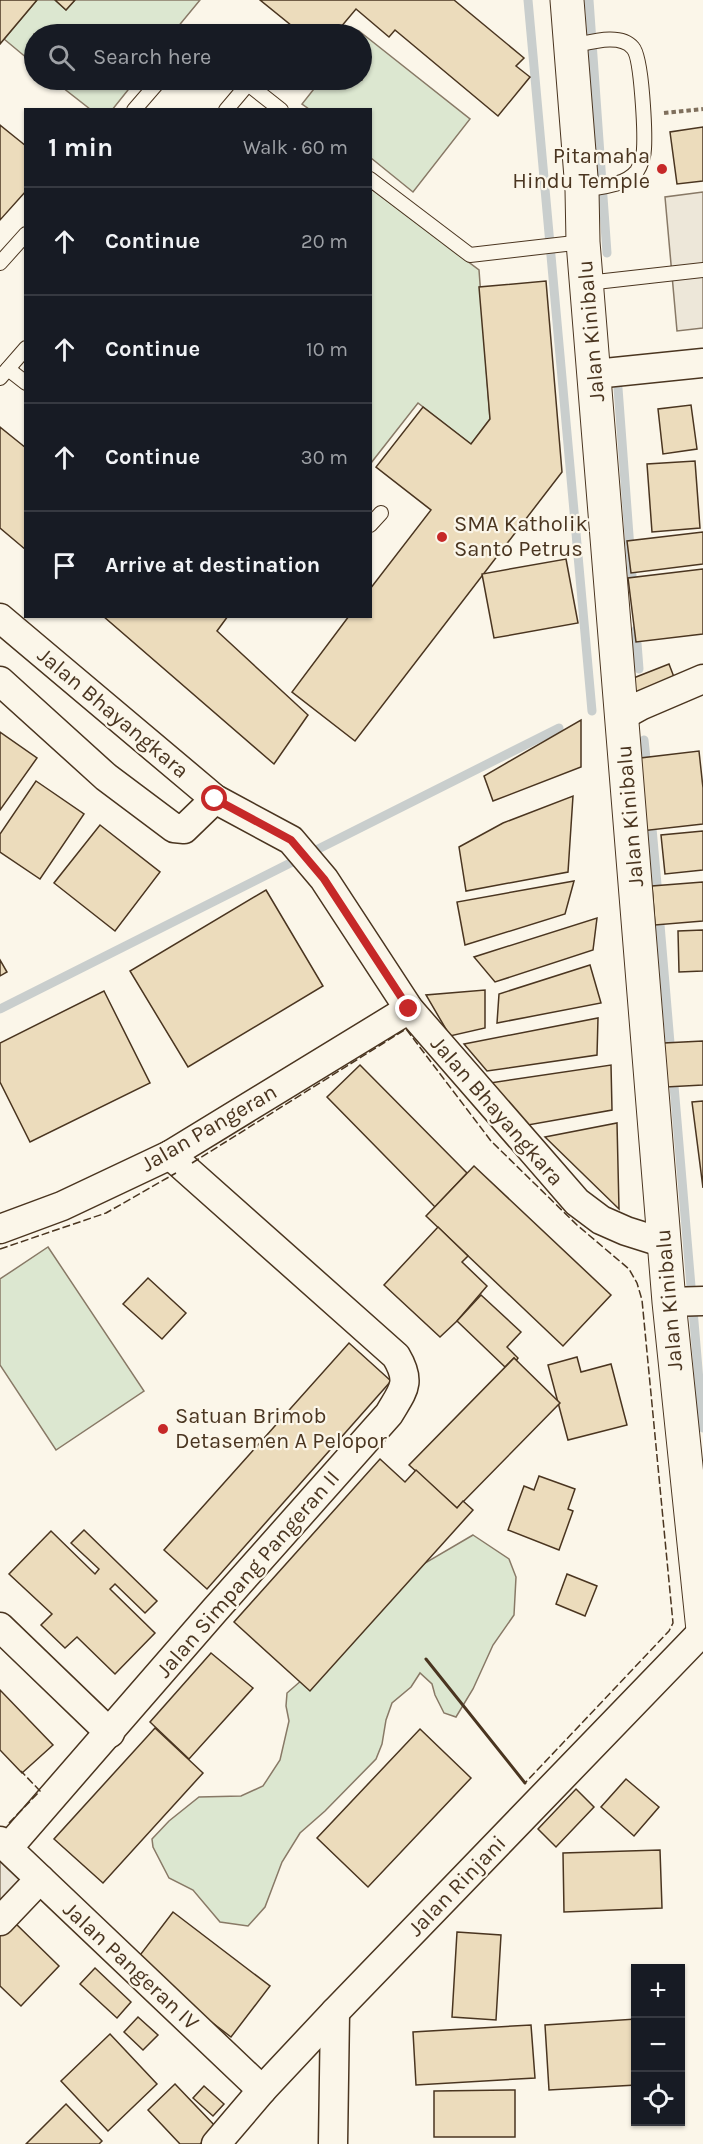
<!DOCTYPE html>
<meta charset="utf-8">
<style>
body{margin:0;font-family:Karla,sans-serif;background:#242831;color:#f1f3f6}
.controls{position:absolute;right:18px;bottom:18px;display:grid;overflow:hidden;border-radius:0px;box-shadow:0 2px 4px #0004}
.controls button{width:54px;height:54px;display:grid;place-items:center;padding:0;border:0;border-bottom:2px solid #363941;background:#171b24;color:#f1f3f6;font:30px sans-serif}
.stop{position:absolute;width:18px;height:18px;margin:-14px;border:4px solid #c62828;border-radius:50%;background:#fff}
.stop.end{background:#c62828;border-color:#fff;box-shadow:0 2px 6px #0008}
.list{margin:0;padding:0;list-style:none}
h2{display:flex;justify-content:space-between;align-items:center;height:78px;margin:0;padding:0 24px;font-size:26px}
h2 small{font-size:20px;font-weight:400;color:#9ea1a6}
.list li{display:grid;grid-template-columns:39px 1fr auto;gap:18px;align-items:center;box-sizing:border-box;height:108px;padding:0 24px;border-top:2px solid #363941}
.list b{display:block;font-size:22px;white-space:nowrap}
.list em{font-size:20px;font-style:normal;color:#9ea1a6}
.icon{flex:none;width:33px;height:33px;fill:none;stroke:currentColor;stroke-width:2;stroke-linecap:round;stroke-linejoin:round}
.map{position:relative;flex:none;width:703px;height:2144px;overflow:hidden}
.search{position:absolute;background:#171b24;box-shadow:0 2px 4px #0004;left:24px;top:24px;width:348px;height:66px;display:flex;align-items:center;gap:15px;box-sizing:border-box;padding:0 21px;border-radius:33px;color:#9ea1a6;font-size:22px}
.panel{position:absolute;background:#171b24;box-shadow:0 2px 4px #0004;left:24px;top:108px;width:348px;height:510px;border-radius:0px}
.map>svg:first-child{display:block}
.green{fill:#dce7d0;stroke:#887966;stroke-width:1.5}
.parking{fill:#ede7d9;stroke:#887966;stroke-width:1.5}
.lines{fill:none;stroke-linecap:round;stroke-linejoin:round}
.stream{stroke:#c9cecd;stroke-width:9}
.building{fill:#ecdcbc;stroke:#4a3520;stroke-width:1.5}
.lane-casing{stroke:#4a3520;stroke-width:16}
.street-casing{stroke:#4a3520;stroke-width:31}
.secondary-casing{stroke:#4a3520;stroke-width:35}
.path{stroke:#7f6f5c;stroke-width:4;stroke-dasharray:4.5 3;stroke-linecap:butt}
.lane{stroke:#fbf6e9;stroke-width:14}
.street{stroke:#fbf6e9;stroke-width:28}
.secondary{stroke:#fbf6e9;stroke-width:33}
.fence{stroke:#4a3520;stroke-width:1.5;stroke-dasharray:8 3;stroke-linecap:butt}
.wall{stroke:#4a3520;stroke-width:3}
.route{stroke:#c62828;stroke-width:8}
.poi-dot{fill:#c62828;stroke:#fbf6e9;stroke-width:2}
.labels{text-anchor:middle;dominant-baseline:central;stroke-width:4.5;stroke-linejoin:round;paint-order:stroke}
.poi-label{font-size:22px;fill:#4a3520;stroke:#fbf6e9;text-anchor:start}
.street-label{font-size:22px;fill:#4a3520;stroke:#fbf6e9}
</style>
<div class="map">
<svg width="703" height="2144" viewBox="0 0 703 2144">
<rect width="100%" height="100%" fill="#fbf6e9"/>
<!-- green -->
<g class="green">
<polygon points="37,0 55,0 66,10 75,0 200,0 172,34 34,34 34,64 4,39"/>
<polygon points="359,31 470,119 413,192 371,158 370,110 309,109 302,104 321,80 362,80 362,34 356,34"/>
<polygon points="53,80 136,80 112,110 90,109"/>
<polygon points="370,188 479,270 490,419 471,444 418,403 371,463"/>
<polygon points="48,1247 144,1391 56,1450 0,1365 0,1279"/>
<polygon points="473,1535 509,1559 516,1577 514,1615 493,1645 473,1689 456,1717 444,1713 435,1695 432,1684 420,1673 411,1687 392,1703 386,1720 382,1744 376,1759 325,1811 300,1833 282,1862 265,1907 248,1926 220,1922 193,1890 169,1878 153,1847 152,1839 169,1821 199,1797 241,1796 263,1786 280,1760 289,1721 286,1706 287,1693 318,1666 425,1563"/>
</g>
<!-- parking -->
<g class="parking">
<polygon points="703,192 703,328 677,331 665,197"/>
<polygon points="0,1841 40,1879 0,1921"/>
</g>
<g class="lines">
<!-- stream -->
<g class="stream">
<polyline points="528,0 592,711"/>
<polyline points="589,0 607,253"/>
<polyline points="618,388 633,589"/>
<polyline points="636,630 639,669"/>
<polyline points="644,740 647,768"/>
<polyline points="651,817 658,896"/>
<polyline points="659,913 671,1055"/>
<polyline points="0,1009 559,728"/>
<polyline points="673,1074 703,1428"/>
</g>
</g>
<!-- building -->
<g class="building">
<polygon points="0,0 37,0 0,44"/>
<polygon points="55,0 75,0 66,10"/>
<polygon points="260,0 454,0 524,58 516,66 530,77 498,116 395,30 389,37 356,9 335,34 302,34"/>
<polygon points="0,125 26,146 26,191 0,220"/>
<polygon points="703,127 703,181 677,184 670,132"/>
<polygon points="546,281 562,472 355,741 292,692 349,616 370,616 370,589 431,510 376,467 423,407 471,444 490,419 479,287"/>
<polygon points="691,405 697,449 663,454 658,409"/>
<polygon points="0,427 26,448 26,550 0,528"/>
<polygon points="695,461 700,528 652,532 647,464"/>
<polygon points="703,532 703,564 631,573 627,541"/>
<polygon points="566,559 578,623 494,638 482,574"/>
<polygon points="703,569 703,634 636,642 628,578"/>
<polygon points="103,616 228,616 217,631 308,715 274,764"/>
<polygon points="669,664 677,685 639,700 631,679"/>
<polygon points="581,720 581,767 493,801 484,776"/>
<polygon points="0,732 37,758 0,810"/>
<polygon points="699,751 703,788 703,824 641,831 632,759"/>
<polygon points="36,781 84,814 40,879 0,852 0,834"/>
<polygon points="573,796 568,872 466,891 459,847 503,823"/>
<polygon points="100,825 160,872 115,931 54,883"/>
<polygon points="703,831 703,870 665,874 661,835"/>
<polygon points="574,881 565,914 465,945 457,902"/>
<polygon points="703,882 703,921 655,925 652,886"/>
<polygon points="266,890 323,986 188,1067 130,971"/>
<polygon points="597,918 593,950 495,982 474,957"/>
<polygon points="703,930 703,971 679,972 678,931"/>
<polygon points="0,960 7,972 0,976"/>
<polygon points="590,965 601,1003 497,1023 499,994"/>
<polygon points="485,990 485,1028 450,1036 426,995"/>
<polygon points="104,991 150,1083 30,1142 0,1082 0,1043"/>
<polygon points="598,1018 597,1055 487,1071 464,1044"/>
<polygon points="703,1041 703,1085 666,1087 664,1043"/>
<polygon points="360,1065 467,1173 435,1207 327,1097"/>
<polygon points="611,1065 612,1110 528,1125 490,1083"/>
<polygon points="703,1101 703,1188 692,1102"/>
<polygon points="617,1123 619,1209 545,1137"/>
<polygon points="474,1166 611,1295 563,1346 426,1216"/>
<polygon points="438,1227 468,1256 462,1262 487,1286 457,1321 440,1337 384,1285"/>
<polygon points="148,1278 186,1313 162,1339 123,1304"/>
<polygon points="481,1295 521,1332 507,1347 518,1358 516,1361 514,1358 505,1367 457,1321"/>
<polygon points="349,1343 391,1381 207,1589 164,1550"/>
<polygon points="577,1357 581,1372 611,1364 627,1425 568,1440 548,1365"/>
<polygon points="514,1358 560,1403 457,1508 409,1465"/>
<polygon points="380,1459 405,1482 416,1470 457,1508 463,1501 473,1510 310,1691 234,1622"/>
<polygon points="539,1476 575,1489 568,1509 573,1511 559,1550 508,1530 524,1486 534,1490"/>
<polygon points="84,1530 157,1601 145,1613 115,1584 110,1589 155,1633 115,1674 77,1637 65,1648 41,1625 52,1614 9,1574 51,1531 95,1574 99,1569 71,1543"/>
<polygon points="567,1574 597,1586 585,1616 556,1604"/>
<polygon points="211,1653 253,1688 189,1759 150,1722"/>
<polygon points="0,1690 53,1745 22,1773 0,1750"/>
<polygon points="155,1728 203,1773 103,1883 54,1839"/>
<polygon points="420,1729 471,1778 368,1887 317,1838"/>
<polygon points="626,1779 659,1807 634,1836 601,1807"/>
<polygon points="576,1789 594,1807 556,1847 538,1829"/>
<polygon points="660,1850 662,1908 564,1912 563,1853"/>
<polygon points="173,1912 270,1986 231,2037 134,1963"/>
<polygon points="14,1922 59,1966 21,2006 0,1986 0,1936"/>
<polygon points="457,1932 501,1935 496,2020 452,2017"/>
<polygon points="95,1968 131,2002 117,2018 80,1984"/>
<polygon points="138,2017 158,2035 143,2050 124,2032"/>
<polygon points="636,2019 636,2085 549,2090 545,2025"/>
<polygon points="531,2025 535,2078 416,2085 413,2032"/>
<polygon points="110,2034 157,2084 108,2131 61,2081"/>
<polygon points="175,2084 217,2128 200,2144 180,2144 148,2110"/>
<polygon points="204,2086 224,2104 213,2116 193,2098"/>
<polygon points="515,2090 515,2137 434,2137 434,2091"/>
<polygon points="66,2104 102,2141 99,2144 26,2144"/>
</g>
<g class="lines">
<defs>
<g id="lane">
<path d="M571,46C588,43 620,32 633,48C642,58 645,132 644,149C644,155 641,165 637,171C625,186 600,187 582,190"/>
<polyline points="248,84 281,110"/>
<polyline points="134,110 160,80"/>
<polyline points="226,110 248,84 242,80"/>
<polyline points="370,179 470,255 583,242"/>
<polyline points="0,263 26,234"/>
<polyline points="587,283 703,270"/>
<polyline points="8,369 26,383"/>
<polyline points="0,378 26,348"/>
<polyline points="370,525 381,513"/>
</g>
<g id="street">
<polyline points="595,374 703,363"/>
<polyline points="0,618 215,799 291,840 324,879 409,1009 577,1202 601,1220 626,1231 664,1243"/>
<polyline points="0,681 106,777 174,828 184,829 215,799"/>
<polyline points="622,716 642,705 703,679"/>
<polyline points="0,1229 62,1206 170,1155 409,1009"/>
<polyline points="669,1302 703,1301"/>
<polyline points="0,1627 110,1733"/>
<polyline points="0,1841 262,2090"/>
<path d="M8,1848L214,1611L389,1414C403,1390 412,1383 396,1356L170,1155"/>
<polyline points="0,1921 40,1879"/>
<polyline points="216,2144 262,2090 335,2012 703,1631"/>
<polyline points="333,2144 335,2012"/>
</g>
<polyline id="secondary" points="567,0 582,190 583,242 669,1302 703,1630"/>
</defs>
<!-- lane casing -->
<use href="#lane" class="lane-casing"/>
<!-- street casing -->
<use href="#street" class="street-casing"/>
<!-- secondary casing -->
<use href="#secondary" class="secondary-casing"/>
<!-- path -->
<polyline class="path" points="664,113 703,109"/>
<!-- lane -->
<use href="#lane" class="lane"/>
<!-- street -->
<use href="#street" class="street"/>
<!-- secondary -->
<use href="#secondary" class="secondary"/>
<!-- fence -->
<g class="fence">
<polyline points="192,1163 406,1029 491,1141 577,1225 629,1269 637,1283 642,1300 673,1623 669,1631 525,1783"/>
<polyline points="0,1249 106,1213 176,1173"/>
<polyline points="9,1823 40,1791 21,1771"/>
</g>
<!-- wall -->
<polyline class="wall" points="426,1659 525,1783"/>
</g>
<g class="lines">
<!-- route -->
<polyline class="route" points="215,799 291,840 324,879 409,1009"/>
</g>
<!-- markers -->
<g class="poi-dot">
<circle cx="662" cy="169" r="6"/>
<circle cx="442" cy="537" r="6"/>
<circle cx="163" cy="1429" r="6"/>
</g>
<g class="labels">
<!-- poi labels -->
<g class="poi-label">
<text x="650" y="156" text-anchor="end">Pitamaha<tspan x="650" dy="25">Hindu Temple</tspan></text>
<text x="454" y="524">SMA Katholik<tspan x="454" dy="25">Santo Petrus</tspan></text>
<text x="175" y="1416">Satuan Brimob<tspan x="175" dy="25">Detasemen A Pelopor</tspan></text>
</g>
<!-- street labels -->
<g class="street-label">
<text transform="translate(591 331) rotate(-95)">Jalan Kinibalu</text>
<text transform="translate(113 713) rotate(40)">Jalan Bhayangkara</text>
<text transform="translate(630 816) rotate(-95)">Jalan Kinibalu</text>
<text transform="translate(497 1111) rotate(49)">Jalan Bhayangkara</text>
<text transform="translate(209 1128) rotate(-30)">Jalan Pangeran</text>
<text transform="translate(669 1300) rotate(-95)">Jalan Kinibalu</text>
<text transform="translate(248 1574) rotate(-49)">Jalan Simpang Pangeran II</text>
<text transform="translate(457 1886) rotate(-46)">Jalan Rinjani</text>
<text transform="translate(131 1966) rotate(43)">Jalan Pangeran IV</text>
</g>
</g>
</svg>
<div class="controls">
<button>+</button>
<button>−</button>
<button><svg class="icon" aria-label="locate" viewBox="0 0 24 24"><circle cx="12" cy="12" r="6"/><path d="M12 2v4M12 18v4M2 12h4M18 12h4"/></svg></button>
</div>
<div class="stop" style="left:215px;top:799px"></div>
<div class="stop end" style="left:409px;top:1009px"></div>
<div class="search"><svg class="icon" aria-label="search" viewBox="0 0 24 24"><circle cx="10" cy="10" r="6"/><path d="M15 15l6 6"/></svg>Search here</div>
<section class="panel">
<h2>1 min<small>Walk · 60 m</small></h2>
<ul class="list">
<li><svg class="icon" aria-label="ahead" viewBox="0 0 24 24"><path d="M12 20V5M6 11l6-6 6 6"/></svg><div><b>Continue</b></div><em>20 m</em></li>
<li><svg class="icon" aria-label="ahead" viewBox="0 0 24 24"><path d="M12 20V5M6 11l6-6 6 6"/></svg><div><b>Continue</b></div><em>10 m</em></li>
<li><svg class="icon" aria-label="ahead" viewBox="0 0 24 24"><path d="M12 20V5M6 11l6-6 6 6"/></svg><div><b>Continue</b></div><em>30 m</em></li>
<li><svg class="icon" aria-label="arrive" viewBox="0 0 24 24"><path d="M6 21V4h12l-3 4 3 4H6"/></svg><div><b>Arrive at destination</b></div></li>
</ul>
</section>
</div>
